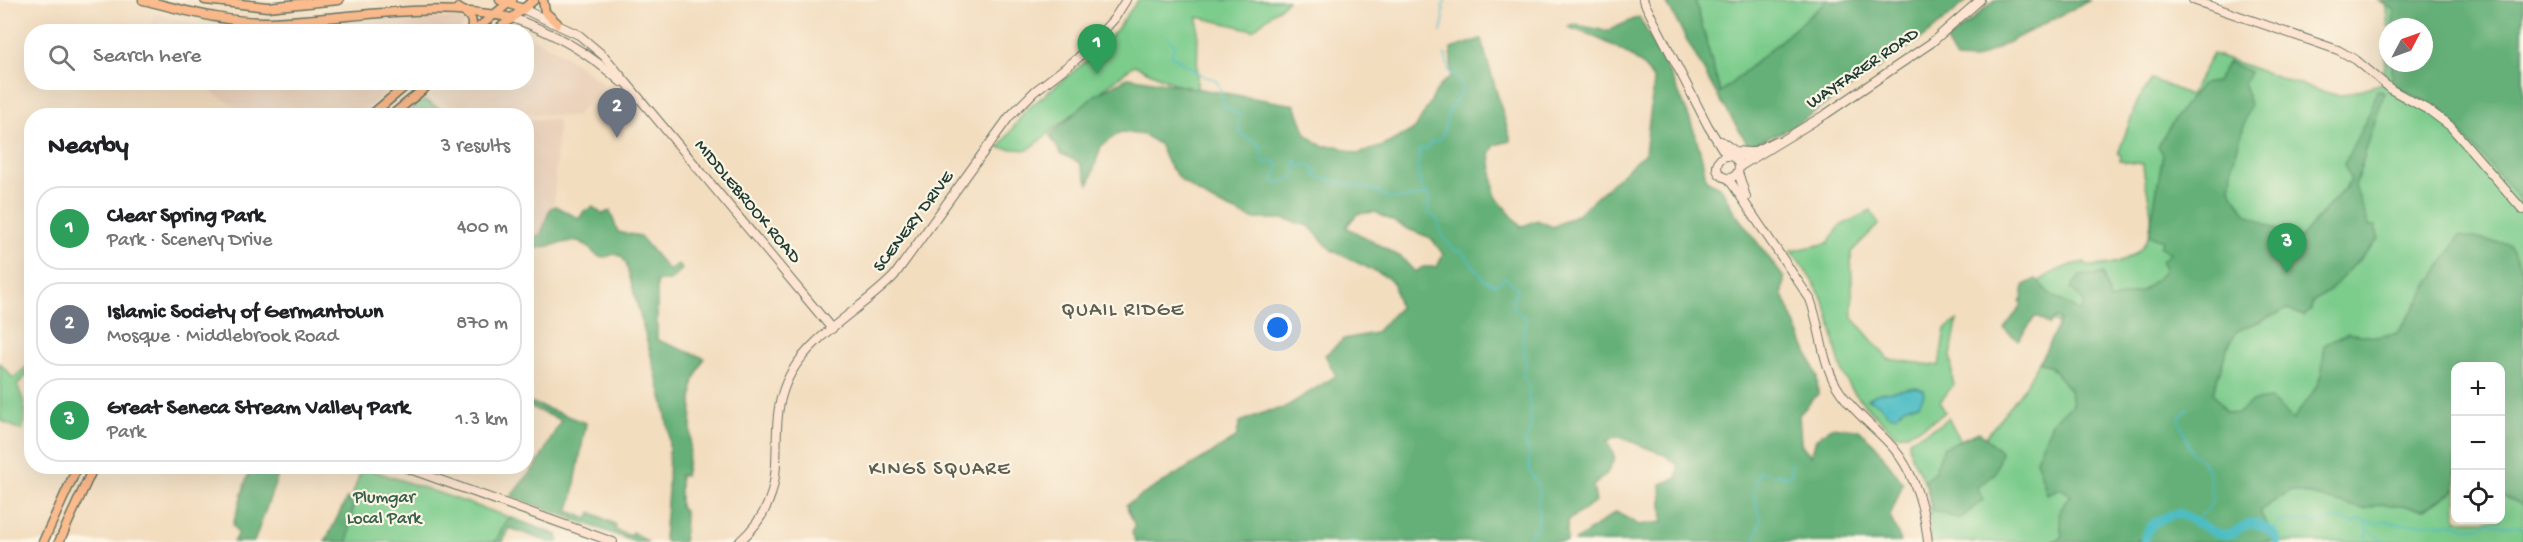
<!DOCTYPE html>
<meta charset="utf-8">
<style>
body{margin:0;font-family:"Gochi Hand",sans-serif;background:#f2f2f2;color:#202124}
.controls{position:absolute;right:18px;bottom:18px;display:grid;overflow:hidden;border-radius:12px;box-shadow:0 6px 24px #0002}
.controls button{width:54px;height:54px;display:grid;place-items:center;padding:0;border:0;border-bottom:2px solid #e0e0e0;background:#fff;color:#202124;font:30px sans-serif}
.compass{position:absolute;left:2379px;top:18px;width:54px;height:54px;border-radius:50%;background:#fff;box-shadow:0 6px 24px #0002;rotate:49deg}
.you{position:absolute;left:1278px;top:328px;width:21px;height:21px;margin:-15px;border:4px solid #fff;border-radius:50%;background:#1a73e8;box-shadow:0 0 0 9px #1a73e833}
.badge{display:grid;place-items:center;width:39px;height:39px;border-radius:50%;background:#0b8043;color:#fff;font-size:20px;font-weight:700}
.pin{position:absolute;translate:-50% -50px;filter:drop-shadow(0 2px 3px #0008)}
.pin::after{content:'';position:absolute;top:32px;width:21px;height:18px;background:inherit;clip-path:polygon(0 0,100% 0,50% 100%)}
.list{margin:0;padding:0;list-style:none}
h2{display:flex;justify-content:space-between;align-items:center;height:78px;margin:0;padding:0 24px;font-size:26px}
h2 small{font-size:20px;font-weight:400;color:#757577}
.list li{display:grid;grid-template-columns:39px 1fr auto;gap:18px;align-items:center;box-sizing:border-box;height:84px;margin:0 12px 12px;padding:0 12px;border:2px solid #e0e0e0;border-radius:24px}
.list b{display:block;font-size:22px;white-space:nowrap}
.list p{margin:0;font-size:20px;white-space:nowrap;color:#757577}
.list em{font-size:20px;font-style:normal;color:#757577}
.icon{flex:none;width:33px;height:33px;fill:none;stroke:currentColor;stroke-width:2;stroke-linecap:round;stroke-linejoin:round}
.map{position:relative;flex:none;width:2523px;height:542px;overflow:hidden}
.search{position:absolute;background:#fff;box-shadow:0 6px 24px #0002;left:24px;top:24px;width:510px;height:66px;display:flex;align-items:center;gap:15px;box-sizing:border-box;padding:0 21px;border-radius:24px;color:#757577;font-size:22px}
.panel{position:absolute;background:#fff;box-shadow:0 6px 24px #0002;left:24px;top:108px;width:510px;height:366px;border-radius:24px}
.map>svg:first-child{display:block}
.built{fill:#e9cfb8}
.green{fill:#7ccc8c;stroke:#4e8460;stroke-width:1.5;fill-rule:evenodd}
.forest{fill:#65b078;stroke:#427656;stroke-width:1.5;fill-rule:evenodd}
.water{fill:#4ebdc4;stroke:#367d7c;stroke-width:1.5}
.lines{fill:none;stroke-linecap:round;stroke-linejoin:round}
.stream{stroke:#4ebdc4;stroke-width:1.5}
.river{stroke:#4ebdc4;stroke-width:9}
.secondary-casing{stroke:#697565;stroke-width:10}
.primary-casing{stroke:#697565;stroke-width:11}
.secondary{stroke:#fde4d1;stroke-width:8}
.primary{stroke:#fbbb8c;stroke-width:8}
.labels{text-anchor:middle;dominant-baseline:central;stroke-width:4.5;stroke-linejoin:round;paint-order:stroke}
.street-label{font-size:18px;fill:#1f3d34;stroke:#fcf5e5}
.park-label{font-size:18px;fill:#36614a;stroke:#fcf5e5}
.neighbourhood-label{font-size:20px;letter-spacing:1.5px;fill:#5c5f52;stroke:#fcf5e5}
</style>
<div class="map">
<svg width="2523" height="542" viewBox="0 0 2523 542">
<rect width="100%" height="100%" fill="#fcf5e5"/>
<filter id="ink" filterUnits="userSpaceOnUse"><feTurbulence type="fractalNoise" baseFrequency=".0167" numOctaves="2"/><feDisplacementMap in="SourceGraphic" scale="12" xChannelSelector="R" yChannelSelector="G"/><feConvolveMatrix kernelMatrix="1 2 1 2 8 2 1 2 1" color-interpolation-filters="sRGB"/></filter>
<filter id="wash" filterUnits="userSpaceOnUse"><feTurbulence type="fractalNoise" baseFrequency=".008" numOctaves="4" result="noise"/><feDisplacementMap in="SourceGraphic" scale="24" xChannelSelector="R" yChannelSelector="G"/><feGaussianBlur stdDeviation="1.35" result="paint"/><feColorMatrix in="noise" values="0 0 0 0 0 0 0 0 0 0 0 0 0 0 0 0 0 1.4 0 .05"/><feComposite in="paint" operator="in"/></filter>
<g filter="url(#wash)">
<rect width="100%" height="100%" fill="#f3ddbf"/>
<!-- built -->
<g class="built">
<polygon points="156,14 215,30 237,31 149,31"/>
<polygon points="425,16 463,18 465,23 459,31 300,31 383,19"/>
<polygon points="527,35 563,54 605,84 575,117 467,108 450,106 431,96 446,83 526,82"/>
<polygon points="197,83 397,83 357,116 249,115"/>
<polygon points="526,119 558,120 552,242 527,244"/>
</g>
<!-- green -->
<g class="green">
<polygon points="1138,0 1288,0 1253,30 1198,17 1197,94 1134,65 1028,150 999,148 1025,111 1096,53 1117,29"/>
<polygon points="1695,0 1828,0 1720,93"/>
<path d="M2385,0H2523V542H1930C1930,524 1932,506 1927,489C1922,472 1907,456 1909,440L1939,425L1948,418L1970,457L2024,388L2060,325L2020,301C2036,279 2058,267 2085,262L2087,266C2120,266 2153,255 2151,215C2150,198 2144,182 2143,164L2120,161L2121,155L2118,154L2137,102L2152,79L2190,95L2213,54L2304,86L2339,96L2383,83L2388,30V63H2424V27H2388ZM2456,366H2500V520H2456Z"/>
<polygon points="425,101 442,110 464,115 434,115 419,109 404,115 419,102"/>
<path d="M1871,210L1879,224L1851,252L1853,318L1888,359L1939,366L1945,329L1957,321L1951,356L1953,385L1940,402L1945,412C1937,420 1907,436 1896,435C1880,419 1861,404 1849,385C1835,361 1835,335 1827,310C1819,288 1805,270 1791,251L1828,243L1840,226Z"/>
<path d="M0,363L13,378L30,364L31,367V371L17,385C25,401 28,414 22,431L0,420Z"/>
<polygon points="362,467 512,518 508,520 499,542 337,542"/>
</g>
<!-- forest -->
<g class="forest">
<polygon points="1665,0 1695,0 1720,93 1828,0 1968,0 1928,34 1791,128 1749,146 1716,93"/>
<polygon points="1995,0 2090,0 1974,60 1956,59 1946,42"/>
<polygon points="2378,0 2523,0 2523,203 2443,112 2392,83 2392,63 2424,63 2424,27 2393,27 2394,9"/>
<path d="M1639,17C1667,68 1698,122 1706,180L1722,189L1733,210L1784,278L1783,295L1817,376L1818,394L1799,415L1801,444L1811,456L1816,439L1831,427L1859,430L1875,445L1903,483L1890,516L1901,542H1574L1616,512L1639,525L1663,522L1661,484L1677,478L1678,466L1665,455L1617,436L1607,441L1615,458L1607,473L1593,486L1596,502L1567,521V542H1136L1132,533L1135,526L1126,505L1236,438L1240,422L1268,411L1284,408L1336,376L1325,355L1344,339L1375,333L1399,308L1394,284L1385,276L1331,250L1309,226L1285,219H1252L1211,201L1182,181L1168,164L1159,144L1144,135L1121,132L1101,146L1089,184L1080,163L1061,154L1050,136L1095,95L1129,77L1295,105L1306,134L1322,146H1337L1358,154L1383,146L1415,129L1440,85L1451,76V49L1481,39L1511,141L1495,145L1490,154L1495,196L1521,227L1537,220L1553,227L1578,214L1645,153L1654,82C1644,55 1594,36 1568,27L1572,24L1607,31ZM1375,212L1408,229L1431,238L1443,254L1437,267H1423L1415,272L1401,257L1346,227L1357,214Z"/>
<path d="M2228,62L2250,72L2244,84L2250,105L2233,163L2230,189L2246,213L2297,241L2351,181L2344,164L2371,110L2377,90L2384,93L2355,186L2369,226H2375L2379,239L2329,291L2312,302L2311,310L2304,316L2288,309L2237,331L2227,348L2213,393L2225,411L2237,414L2251,402L2271,399L2293,419C2315,390 2324,384 2324,345L2348,333L2376,337L2398,333L2460,236L2509,244L2523,272V505L2501,495L2500,366H2456L2455,490L2425,509L2383,504L2364,509L2291,490L2259,511L2278,542H2144V537L2135,542H2052L2062,537L2059,512L2070,495L2061,488L2047,494L2036,459L2053,421L2072,405L2070,390L2049,365L2039,363L2061,320L2056,317L2049,325L2036,316L2018,340L2004,329L2021,306L2024,285L2036,279L2049,293L2080,312L2085,303L2071,288L2080,276L2103,274L2110,300L2142,291L2165,271L2162,261L2170,253L2159,246L2163,240L2149,235L2163,154L2158,146C2170,124 2185,103 2202,84L2216,82Z"/>
<path d="M556,206L579,219L584,211L593,207L602,214L610,211L618,232L640,236L669,271L678,264L682,269L670,281H657V340L704,358L693,383L690,450L685,476L680,475V507L685,512L684,542H666L664,539L668,491L669,433L664,404L626,263L621,256L614,254C592,264 595,246 578,241C571,240 537,249 527,250V235L539,236C546,227 545,218 551,208Z"/>
<polygon points="527,401 586,423 572,500 568,511 588,519 591,512 616,525 615,530 631,536 632,532 648,542 635,542 511,496 538,463 561,420 527,406"/>
<polygon points="1979,432 2001,452 1995,473 1977,488 1983,500 1960,519 1933,511 1925,480 1934,473 1944,447"/>
<polygon points="250,467 281,467 254,542 233,542 238,533 233,525"/>
<polygon points="347,498 353,508 348,542 325,542"/>
<polygon points="512,518 557,535 559,542 549,542 509,528 503,542 495,542 507,520"/>
</g>
<!-- water -->
<polygon class="water" points="1917,387 1923,390 1924,395 1919,404 1906,407 1896,416 1888,415 1879,404 1867,399 1879,393"/>
<g class="lines">
<!-- stream -->
<g class="stream">
<polyline points="1441,32 1444,17 1442,13 1444,9 1442,7 1446,0"/>
<path d="M1167,36L1175,46L1171,55L1205,77L1215,79L1219,85L1224,106L1238,114L1240,133L1262,147V160L1266,164L1271,160L1279,165L1273,179L1277,184L1295,176V160L1301,168L1306,164L1317,171L1314,176L1378,191C1390,205 1411,196 1428,195"/>
<path d="M1445,54L1449,72L1459,79L1462,91L1448,112L1443,134L1438,142L1432,141L1426,150L1420,148C1418,163 1414,186 1429,195L1428,213L1437,219C1441,233 1443,240 1455,251L1461,250L1484,280L1496,285L1505,277L1518,289L1511,300L1515,310L1526,318C1527,326 1523,329 1523,337C1522,354 1530,355 1522,375L1528,381L1531,428L1525,443L1529,453V470L1539,488L1538,525L1524,542"/>
<polyline points="2189,408 2179,418 2192,454 2201,460 2208,470 2213,498 2208,509 2195,521"/>
<polyline points="2365,522 2367,529 2385,542"/>
<path d="M2272,532L2280,521L2297,523L2304,520L2316,523L2334,519L2348,520L2354,523L2360,520L2378,523L2385,520L2396,524H2428L2437,522L2440,525L2451,523L2470,529L2489,523C2497,527 2513,525 2523,527"/>
<polyline points="1346,540 1355,542"/>
<path d="M1755,542L1761,517C1755,509 1758,502 1753,494L1759,471L1768,472L1773,476L1778,473L1785,477L1791,474V461"/>
<polyline points="2366,542 2367,531"/>
</g>
<!-- river -->
<path class="river" d="M2144,542C2146,523 2162,518 2178,513C2193,518 2206,531 2221,534C2234,537 2237,528 2247,525C2259,521 2274,532 2278,542"/>
</g>
</g>
<g filter="url(#ink)">
<g class="lines">
<defs>
<g id="secondary">
<polyline points="1643,0 1708,126 1723,150 1730,156"/>
<polyline points="2193,0 2338,50 2356,60 2392,90 2430,111 2450,126 2523,210"/>
<polyline points="523,9 579,35 605,57 832,329"/>
<path d="M512,18C553,32 589,53 621,82"/>
<polyline points="1721,141 1735,151 1750,152"/>
<circle cx="1728" cy="167" r="11"/>
<polyline points="1735,158 1747,155 1775,141"/>
<polyline points="1739,167 1826,114 1931,43 1980,0"/>
<polyline points="1738,172 1746,197"/>
<path d="M1728,178L1810,299C1821,328 1821,360 1837,387C1850,408 1870,424 1887,441C1914,468 1924,505 1928,542"/>
<polyline points="401,466 613,542"/>
<path d="M739,542C802,487 758,431 791,373C813,334 863,308 894,276L1009,117L1035,91L1078,58L1114,19L1126,0"/>
</g>
<g id="primary">
<path d="M143,0C184,10 227,23 269,22C357,19 423,0 512,18"/>
<polyline points="205,0 267,7 339,0"/>
<polyline points="500,0 523,9"/>
<polyline points="543,0 545,12 557,23"/>
<path d="M458,8C468,14 476,19 470,32"/>
<polyline points="473,32 512,0"/>
<polyline points="495,32 534,0"/>
<polyline points="370,116 410,82"/>
<polyline points="391,116 432,82"/>
<polyline points="43,542 78,466"/>
<polyline points="59,542 94,466"/>
</g>
</defs>
<!-- secondary casing -->
<use href="#secondary" class="secondary-casing"/>
<!-- primary casing -->
<use href="#primary" class="primary-casing"/>
<!-- secondary -->
<use href="#secondary" class="secondary"/>
<!-- primary -->
<use href="#primary" class="primary"/>
</g>
</g>
<g class="labels">
<!-- street labels -->
<g class="street-label">
<text transform="translate(1863 69) rotate(-34)">WAYFARER ROAD</text>
<text transform="translate(747 202) rotate(50)">MIDDLEBROOK ROAD</text>
<text transform="translate(914 222) rotate(-53)">SCENERY DRIVE</text>
</g>
<!-- park labels -->
<g class="park-label">
<text x="384" y="498">Plumgar<tspan x="384" dy="21">Local Park</tspan></text>
</g>
<!-- neighbourhood labels -->
<g class="neighbourhood-label">
<text x="1123" y="311">QUAIL RIDGE</text>
<text x="940" y="470">KINGS SQUARE</text>
</g>
</g>
</svg>
<div class="controls">
<button>+</button>
<button>−</button>
<button><svg class="icon" aria-label="locate" viewBox="0 0 24 24"><circle cx="12" cy="12" r="6"/><path d="M12 2v4M12 18v4M2 12h4M18 12h4"/></svg></button>
</div>
<svg class="compass" viewBox="-18 -18 36 36"><path d="M0-13l5 13h-10z" fill="#e53935"/><path d="M0 13l5-13h-10z" fill="#757577"/></svg>
<div class="you"></div>
<div class="pin badge" style="left:1097px;top:74px;background:#2e9e5b">1</div>
<div class="pin badge" style="left:617px;top:138px;background:#6b7280">2</div>
<div class="pin badge" style="left:2287px;top:273px;background:#2e9e5b">3</div>
<div class="search"><svg class="icon" aria-label="search" viewBox="0 0 24 24"><circle cx="10" cy="10" r="6"/><path d="M15 15l6 6"/></svg>Search here</div>
<section class="panel">
<h2>Nearby<small>3 results</small></h2>
<ul class="list">
<li><span class="badge" style="background:#2e9e5b">1</span><div><b>Clear Spring Park</b><p>Park · Scenery Drive</p></div><em>400 m</em></li>
<li><span class="badge" style="background:#6b7280">2</span><div><b>Islamic Society of Germantown</b><p>Mosque · Middlebrook Road</p></div><em>870 m</em></li>
<li><span class="badge" style="background:#2e9e5b">3</span><div><b>Great Seneca Stream Valley Park</b><p>Park</p></div><em>1.3 km</em></li>
</ul>
</section>
</div>
